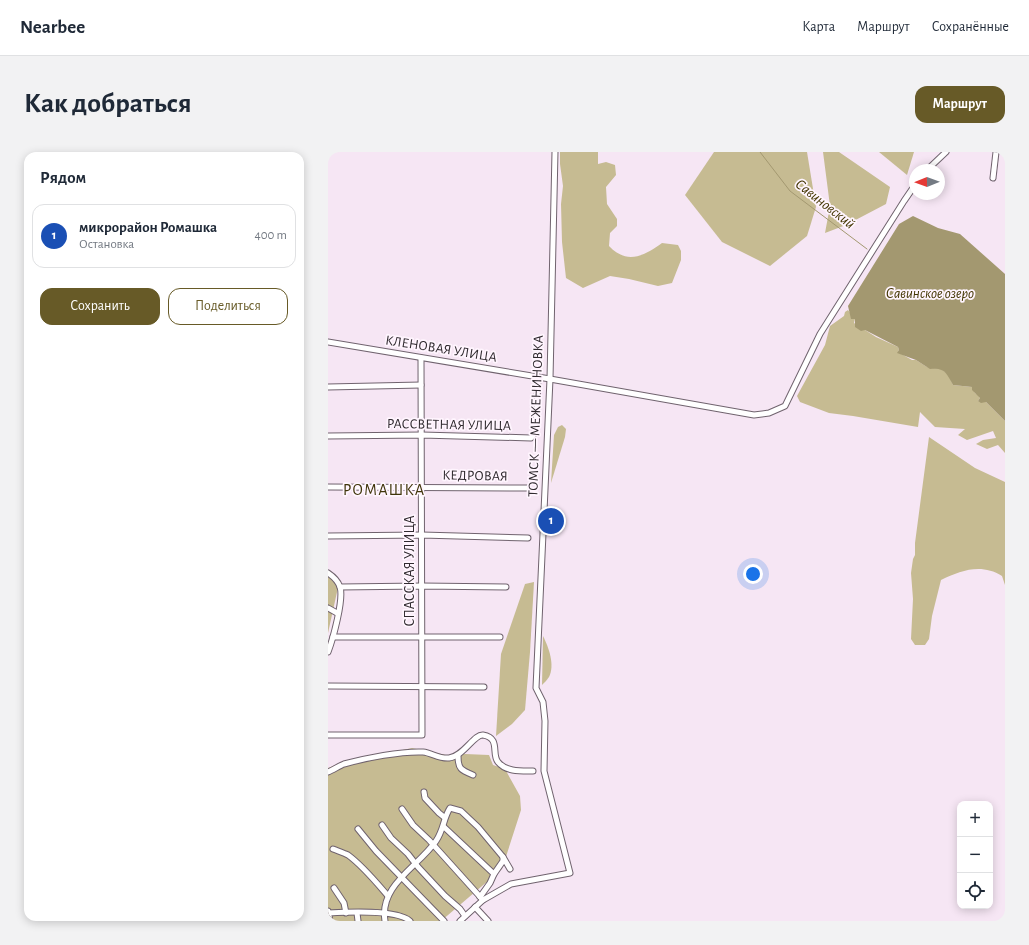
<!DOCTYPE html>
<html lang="ru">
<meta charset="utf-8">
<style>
body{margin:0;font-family:"Alegreya Sans",sans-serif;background:#f2f2f3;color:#1f2937}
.controls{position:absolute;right:12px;bottom:12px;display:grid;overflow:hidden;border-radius:8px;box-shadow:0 2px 10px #0003}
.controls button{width:36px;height:36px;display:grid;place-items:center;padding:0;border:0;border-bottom:1px solid #e0e1e3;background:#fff;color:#1f2937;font:20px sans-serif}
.compass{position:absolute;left:581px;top:12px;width:36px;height:36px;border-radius:50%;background:#fff;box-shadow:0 2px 10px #0003;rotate:269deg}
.you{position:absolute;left:425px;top:422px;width:14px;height:14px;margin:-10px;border:3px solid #fff;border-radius:50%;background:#1a73e8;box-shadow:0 0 0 6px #1a73e833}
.badge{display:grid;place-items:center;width:26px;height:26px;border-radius:50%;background:#675a27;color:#fff;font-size:13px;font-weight:700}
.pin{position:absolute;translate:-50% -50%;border:2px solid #fff;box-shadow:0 1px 4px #0006}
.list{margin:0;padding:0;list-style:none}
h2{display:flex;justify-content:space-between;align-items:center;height:52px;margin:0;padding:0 16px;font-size:17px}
h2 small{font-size:13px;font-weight:400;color:#747a83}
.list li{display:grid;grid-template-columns:26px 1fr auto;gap:12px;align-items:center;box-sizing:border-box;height:64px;margin:0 8px 8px;padding:0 8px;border:1px solid #e0e1e3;border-radius:12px}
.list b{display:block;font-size:15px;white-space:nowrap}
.list p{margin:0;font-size:13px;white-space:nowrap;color:#747a83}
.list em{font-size:13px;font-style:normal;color:#747a83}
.actions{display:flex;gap:8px;padding:12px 16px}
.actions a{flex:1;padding:9px 0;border:1px solid #675a27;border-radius:12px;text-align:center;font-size:14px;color:#675a27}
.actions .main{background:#675a27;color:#fff}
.icon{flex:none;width:22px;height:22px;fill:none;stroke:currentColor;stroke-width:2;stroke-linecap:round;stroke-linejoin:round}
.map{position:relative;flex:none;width:677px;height:769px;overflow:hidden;border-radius:12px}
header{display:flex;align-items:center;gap:24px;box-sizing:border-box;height:56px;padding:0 20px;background:#fff;border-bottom:1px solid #e0e1e3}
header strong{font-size:19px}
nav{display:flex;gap:22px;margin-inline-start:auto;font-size:14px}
.intro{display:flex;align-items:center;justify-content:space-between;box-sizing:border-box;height:96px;padding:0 24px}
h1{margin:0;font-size:28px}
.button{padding:10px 18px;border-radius:12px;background:#675a27;color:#fff;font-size:14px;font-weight:700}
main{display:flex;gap:24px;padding:0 24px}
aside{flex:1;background:#fff;border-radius:12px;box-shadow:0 2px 10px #0003}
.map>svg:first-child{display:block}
.green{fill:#c6bb92}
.water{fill:#a39870}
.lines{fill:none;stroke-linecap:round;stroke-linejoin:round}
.stream{stroke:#a39870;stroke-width:1}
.minor-casing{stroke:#70636e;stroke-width:7}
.minor{stroke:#fff;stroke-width:5}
.labels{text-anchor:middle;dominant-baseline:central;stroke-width:3.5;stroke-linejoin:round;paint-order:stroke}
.street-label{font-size:14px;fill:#302a2f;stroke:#fff5fe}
.water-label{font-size:15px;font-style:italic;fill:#423500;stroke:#fff5fe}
.quarter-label{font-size:16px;letter-spacing:1px;fill:#3f350a;stroke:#fff5fe}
</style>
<header>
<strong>Nearbee</strong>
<nav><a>Карта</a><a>Маршрут</a><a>Сохранённые</a></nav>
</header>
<div class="intro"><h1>Как добраться</h1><a class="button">Маршрут</a></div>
<main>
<aside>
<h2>Рядом<small></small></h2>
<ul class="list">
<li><span class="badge" style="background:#1a4fb4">1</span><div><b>микрорайон Ромашка</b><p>Остановка</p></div><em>400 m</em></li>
</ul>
<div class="actions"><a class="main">Сохранить</a><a>Поделиться</a></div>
</aside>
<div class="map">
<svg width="677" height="769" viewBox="0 0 677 769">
<rect width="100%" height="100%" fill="#f6e6f4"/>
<!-- green -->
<g class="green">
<path d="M232,0H270V12L278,10L287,13L288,23L278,35L279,52L289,67V74L282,81L281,94C299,113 316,104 334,91L350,93L353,99V108L344,131L330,134L301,127L282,124L255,136L238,126L234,90L233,52L235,34L232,12Z"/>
<polygon points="386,0 479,0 488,55 479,84 442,114 394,90 357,43"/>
<polygon points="495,0 511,0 562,35 558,52 518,73 497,81 502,54"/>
<polygon points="551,0 586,0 579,23"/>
<polygon points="520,158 527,167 526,171 548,185 570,195 571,198 570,200 584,208 588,208 599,215 613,217 620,222 625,233 644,235 647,241 650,243 652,246 650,249 658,250 677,269 677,301 670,293 659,297 648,292 655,288 668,286 665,279 639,288 630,283 637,277 607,275 592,260 590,275 525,264 501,261 472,250 469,244 497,193 502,174 516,164 517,160"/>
<polygon points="234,273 238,277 237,285 223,331 226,283 230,275"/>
<path d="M601,285L647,316L677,330V433L674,424C654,411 633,418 613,428L604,464L601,487L597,493H587L583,487L585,447L583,421L585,407L587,403V391Z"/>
<polygon points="0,423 11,431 0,481"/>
<polygon points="206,430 202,500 197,558 184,572 168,584 173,502 197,432"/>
<path d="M215,484C221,496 227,513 221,525C219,528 216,531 214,533Z"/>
<polygon points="84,596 118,603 137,602 161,603 165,613 177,617 192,644 193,658 174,717 113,769 0,769 0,616 10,612"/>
</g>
<!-- water -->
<path class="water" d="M585,64L610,76L632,82L677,122V269L658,250L653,251L650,249L652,246L644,238V235L625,233C619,222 617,215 602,217L588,208L569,201L571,198L570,195L537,178L533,179L527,175V167H523L520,154L571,72Z"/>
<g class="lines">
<!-- stream -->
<polyline class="stream" points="432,0 462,39 539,97"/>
<defs>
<g id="minor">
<polyline points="599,18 618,0"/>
<polyline points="665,26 668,0"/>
<polyline points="0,190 222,227 426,263 441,261 457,254 492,182 576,49 587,33"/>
<polyline points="0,235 93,233"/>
<polyline points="0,284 94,283 203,286 207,281 208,274 210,225"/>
<polyline points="0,335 199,336"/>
<polyline points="0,384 94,383 200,386"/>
<path d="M0,421C6,425 10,429 12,435C16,447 5,487 0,500"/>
<polyline points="12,435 94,434 178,435"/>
<polyline points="0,456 9,461"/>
<polyline points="5,485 172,485"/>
<polyline points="0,534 156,535"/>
<polyline points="0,583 94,583 93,206"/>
<path d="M130,604C130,617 133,618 145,623"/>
<path d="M0,620C5,618 11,614 16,612C38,606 73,599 95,600C104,601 111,607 121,606C136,604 146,582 155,583C173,586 163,602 170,610C178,620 193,619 205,619"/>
<polyline points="96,640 97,646 111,661 116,665"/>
<polyline points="74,657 85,673 101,688 155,748"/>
<polyline points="54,673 63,686 80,702 90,715 117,744 132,757 137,764"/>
<polyline points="116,675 166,722 162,731 152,745"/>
<polyline points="30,677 48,699 116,769"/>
<path d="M5,697C10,699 16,701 20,703C35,714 48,730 60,744"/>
<polyline points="175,705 182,717"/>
<polyline points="6,736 16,751 18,761"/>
<polyline points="147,755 160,769"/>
<polyline points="0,759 2,769"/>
<path d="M0,761C18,760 69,757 82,769"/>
<polyline points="29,761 30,769"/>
<path d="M57,769C51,733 90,715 108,689C116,677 115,667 122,656L133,659L150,675L175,705V709L166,722"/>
<polyline points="132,769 155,748 183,732 242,721 216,619 217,569 215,550 208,536 222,227 227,0"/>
</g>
</defs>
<!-- minor casing -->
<use href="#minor" class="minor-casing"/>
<!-- minor -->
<use href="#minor" class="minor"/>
</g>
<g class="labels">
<!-- street labels -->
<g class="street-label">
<text transform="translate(113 197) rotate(9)">КЛЕНОВАЯ УЛИЦА</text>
<text transform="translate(208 264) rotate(-88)">ТОМСК — МЕЖЕНИНОВКА</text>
<text transform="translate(121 273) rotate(1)">РАССВЕТНАЯ УЛИЦА</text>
<text transform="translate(147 324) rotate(1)">КЕДРОВАЯ</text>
<text transform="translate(82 419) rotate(-90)">СПАССКАЯ УЛИЦА</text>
</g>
<!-- water labels -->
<g class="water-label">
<text transform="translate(497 52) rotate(38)">Савиновский</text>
<text x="602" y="141">Савинское озеро</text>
</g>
<!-- quarter labels -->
<g class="quarter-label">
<text x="56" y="338">РОМАШКА</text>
</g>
</g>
</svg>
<div class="controls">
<button>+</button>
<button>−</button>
<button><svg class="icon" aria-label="locate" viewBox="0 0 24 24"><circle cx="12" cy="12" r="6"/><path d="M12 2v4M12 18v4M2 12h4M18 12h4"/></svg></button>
</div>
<svg class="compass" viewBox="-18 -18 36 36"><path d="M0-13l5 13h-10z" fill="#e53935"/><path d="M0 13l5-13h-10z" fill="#747a83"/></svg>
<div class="you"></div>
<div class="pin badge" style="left:223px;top:369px;background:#1a4fb4">1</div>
</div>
</main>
